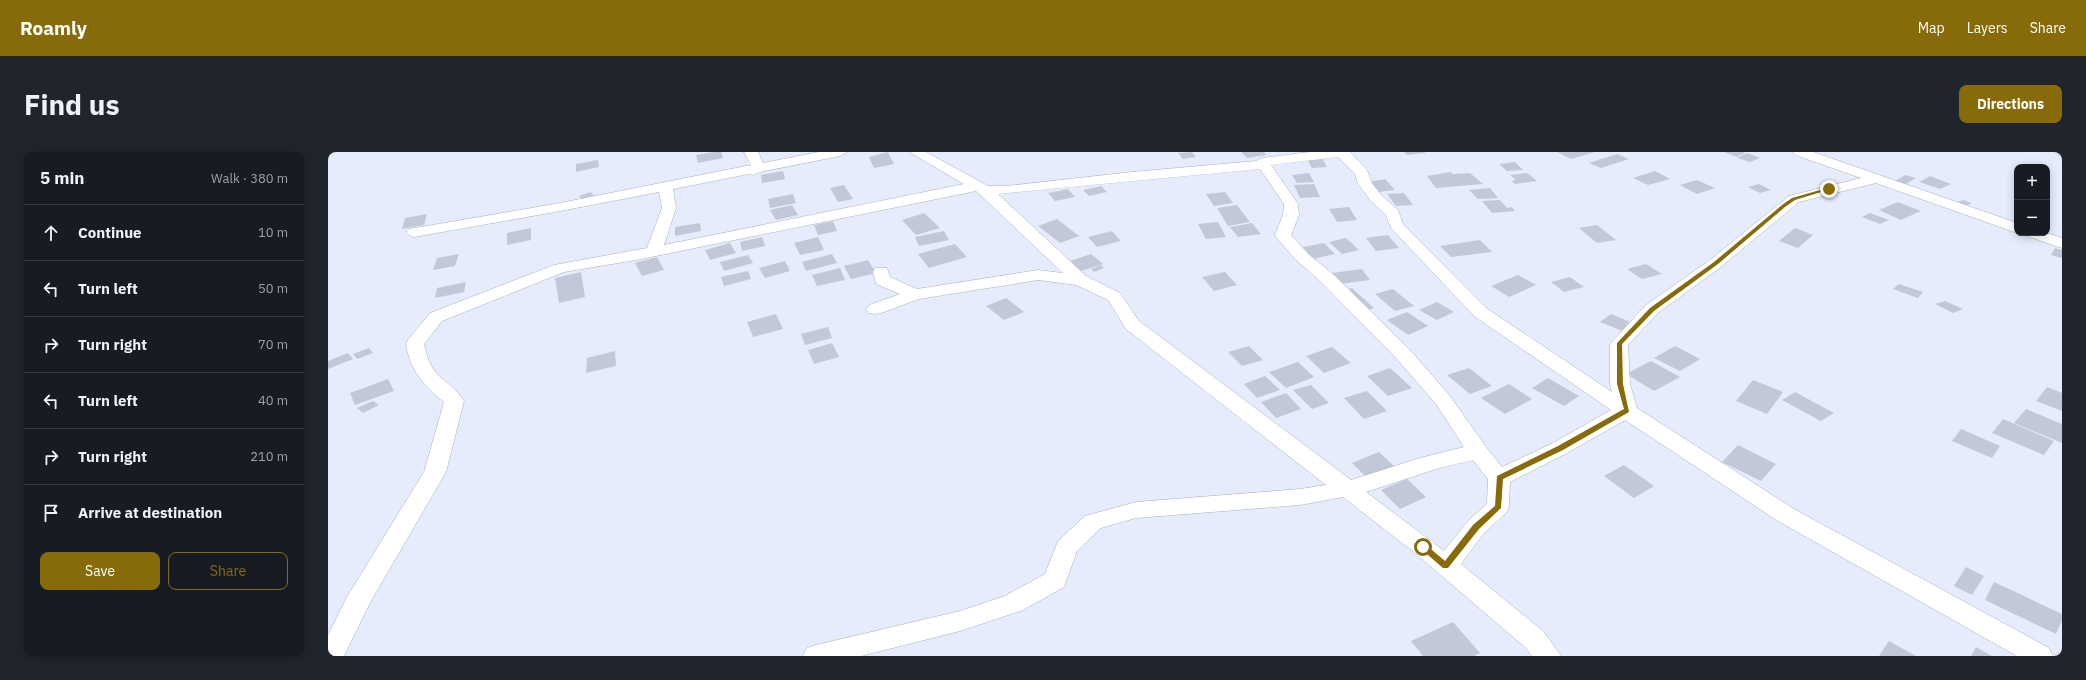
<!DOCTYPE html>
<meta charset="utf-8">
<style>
body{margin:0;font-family:"IBM Plex Sans",sans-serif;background:#20242c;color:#f1f3f6}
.controls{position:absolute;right:12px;top:12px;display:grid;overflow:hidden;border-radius:8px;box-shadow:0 2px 10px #0003}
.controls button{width:36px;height:36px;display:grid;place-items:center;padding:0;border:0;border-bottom:1px solid #363941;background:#171b24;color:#f1f3f6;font:20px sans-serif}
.stop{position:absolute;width:12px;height:12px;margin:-9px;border:3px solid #886b09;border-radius:50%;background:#fff}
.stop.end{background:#886b09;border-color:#fff;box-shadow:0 1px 4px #0008}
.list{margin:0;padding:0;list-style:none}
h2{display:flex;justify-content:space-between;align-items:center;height:52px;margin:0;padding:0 16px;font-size:17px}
h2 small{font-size:13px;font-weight:400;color:#9ea1a6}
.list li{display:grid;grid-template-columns:26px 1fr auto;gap:12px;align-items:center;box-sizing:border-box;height:56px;padding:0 16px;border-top:1px solid #363941}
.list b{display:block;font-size:15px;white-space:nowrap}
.list em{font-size:13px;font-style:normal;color:#9ea1a6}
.actions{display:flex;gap:8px;padding:12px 16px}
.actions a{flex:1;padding:9px 0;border:1px solid #886b09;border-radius:8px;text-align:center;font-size:14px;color:#886b09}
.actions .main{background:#886b09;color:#fff}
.icon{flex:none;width:22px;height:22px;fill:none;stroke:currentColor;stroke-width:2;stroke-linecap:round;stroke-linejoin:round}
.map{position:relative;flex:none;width:1734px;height:504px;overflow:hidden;border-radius:8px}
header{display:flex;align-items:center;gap:24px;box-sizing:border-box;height:56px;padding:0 20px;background:#886b09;color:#fff}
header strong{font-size:19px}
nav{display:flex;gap:22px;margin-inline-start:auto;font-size:14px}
.intro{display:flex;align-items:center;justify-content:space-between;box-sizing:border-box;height:96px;padding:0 24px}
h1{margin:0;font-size:28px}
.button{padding:10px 18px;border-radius:8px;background:#886b09;color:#fff;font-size:14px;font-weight:700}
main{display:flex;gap:24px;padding:0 24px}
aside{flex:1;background:#171b24;border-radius:8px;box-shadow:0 2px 10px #0003}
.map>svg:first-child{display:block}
.building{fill:#c2c8d8}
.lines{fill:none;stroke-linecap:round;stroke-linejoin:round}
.minor-casing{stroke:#aaafbf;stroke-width:1}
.minor{fill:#fff;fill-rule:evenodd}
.route{fill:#886b09}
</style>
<header>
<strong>Roamly</strong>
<nav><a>Map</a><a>Layers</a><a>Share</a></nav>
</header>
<div class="intro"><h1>Find us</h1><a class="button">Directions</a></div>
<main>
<aside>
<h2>5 min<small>Walk · 380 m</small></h2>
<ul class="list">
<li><svg class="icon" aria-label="ahead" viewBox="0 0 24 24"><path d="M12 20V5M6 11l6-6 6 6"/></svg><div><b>Continue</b></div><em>10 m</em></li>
<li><svg class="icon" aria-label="left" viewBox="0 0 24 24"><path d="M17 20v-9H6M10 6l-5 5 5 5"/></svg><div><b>Turn left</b></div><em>50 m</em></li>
<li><svg class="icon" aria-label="right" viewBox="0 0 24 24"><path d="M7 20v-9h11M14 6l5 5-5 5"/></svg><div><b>Turn right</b></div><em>70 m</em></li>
<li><svg class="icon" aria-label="left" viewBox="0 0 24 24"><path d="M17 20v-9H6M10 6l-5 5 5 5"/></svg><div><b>Turn left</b></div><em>40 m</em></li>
<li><svg class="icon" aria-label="right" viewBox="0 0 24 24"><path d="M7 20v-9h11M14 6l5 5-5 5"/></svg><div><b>Turn right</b></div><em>210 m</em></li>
<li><svg class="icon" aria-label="arrive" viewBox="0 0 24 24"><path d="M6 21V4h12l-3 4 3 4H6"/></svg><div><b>Arrive at destination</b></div></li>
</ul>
<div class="actions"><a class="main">Save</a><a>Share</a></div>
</aside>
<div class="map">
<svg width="1734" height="504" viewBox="0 0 1734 504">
<rect width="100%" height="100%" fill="#e6ecfc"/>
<!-- building -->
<g class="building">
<polygon points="385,0 393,0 395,6 370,11 368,3"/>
<polygon points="560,0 566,12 546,16 541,5"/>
<polygon points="864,0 868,5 855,7 850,1"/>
<polygon points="913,0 936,0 938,3 919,6"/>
<polygon points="1076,0 1097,0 1097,1 1079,3"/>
<polygon points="1229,0 1267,0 1243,7"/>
<polygon points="1396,0 1415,0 1417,1 1409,5"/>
<polygon points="1419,1 1432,6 1422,10 1409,6"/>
<polygon points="1289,2 1301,7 1273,16 1261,11"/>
<polygon points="994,6 999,15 984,16 979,7"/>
<polygon points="270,8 271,15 248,20 248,12"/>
<polygon points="1187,10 1195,18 1179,19 1171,12"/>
<polygon points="455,19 457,27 434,31 433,23"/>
<polygon points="1327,19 1342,27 1320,33 1305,26"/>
<polygon points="1123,20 1124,22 1142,21 1155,32 1108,36 1099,24"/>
<polygon points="981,21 986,30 969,31 964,23"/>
<polygon points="1199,21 1209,29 1187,32 1183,29 1188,28 1182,23"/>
<polygon points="1577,23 1588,26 1578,32 1567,29"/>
<polygon points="1602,24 1623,32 1612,37 1591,30"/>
<polygon points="1057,27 1067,38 1050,40 1040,30"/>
<polygon points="1369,28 1387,36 1369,42 1352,33"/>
<polygon points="986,32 992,45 972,46 966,33"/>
<polygon points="1431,32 1443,38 1432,41 1420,35"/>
<polygon points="516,33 525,47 510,50 502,36"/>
<polygon points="773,34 779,40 761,44 755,38"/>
<polygon points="1162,36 1170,46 1150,47 1141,38"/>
<polygon points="740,37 747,45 727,49 720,41"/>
<polygon points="262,40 266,43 255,47 251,44"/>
<polygon points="897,40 905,51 886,54 878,42"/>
<polygon points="1076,41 1085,53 1068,54 1059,42"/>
<polygon points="465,42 468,51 442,56 440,47"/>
<polygon points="1172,48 1179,56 1184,55 1187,59 1164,61 1154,49"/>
<polygon points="1635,48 1644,51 1639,53 1630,50"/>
<polygon points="1570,50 1593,59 1573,68 1551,58"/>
<polygon points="464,53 470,63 448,68 442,58"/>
<polygon points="909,53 922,70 900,74 889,56"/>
<polygon points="1021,55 1029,68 1009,70 1001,57"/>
<polygon points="596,61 612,76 588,83 574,68"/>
<polygon points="1542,61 1561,68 1552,72 1534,65"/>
<polygon points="99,62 96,73 74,77 77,66"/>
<polygon points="729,67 751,84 732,91 710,74"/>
<polygon points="505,69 509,79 490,83 486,73"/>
<polygon points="890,70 898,85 878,87 870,72"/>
<polygon points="372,71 373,79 347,84 347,75"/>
<polygon points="924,71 933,82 910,85 902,75"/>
<polygon points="1269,73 1288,88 1269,91 1251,76"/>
<polygon points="203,76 203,88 179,93 179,81"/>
<polygon points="1467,76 1485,83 1470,96 1451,89"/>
<polygon points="616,79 621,88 591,94 587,85"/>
<polygon points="784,79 793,89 769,95 760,85"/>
<polygon points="1060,83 1071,96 1048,99 1038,86"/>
<polygon points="434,85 437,94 414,99 412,90"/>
<polygon points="490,85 496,98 472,103 466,91"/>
<polygon points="1018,86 1031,98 1014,102 1001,90"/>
<polygon points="1152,88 1164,100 1123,105 1112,94"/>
<polygon points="402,91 408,101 382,108 377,98"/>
<polygon points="996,91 1007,102 985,107 975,95"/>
<polygon points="627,92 639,105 601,116 590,102"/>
<polygon points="1727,96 1734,98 1734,106 1723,103"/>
<polygon points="131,102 127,114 105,118 109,106"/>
<polygon points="504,102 509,111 478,119 474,110"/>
<polygon points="763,102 775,112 750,120 739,110"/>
<polygon points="420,103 425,111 396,119 392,110"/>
<polygon points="329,105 336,118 314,124 307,111"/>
<polygon points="540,108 548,121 523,127 516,114"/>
<polygon points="457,109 462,119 437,126 431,116"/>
<polygon points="1318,112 1334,122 1314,127 1299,117"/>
<polygon points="773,113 776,116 766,120 763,117"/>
<polygon points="512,116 517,128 489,134 484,123"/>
<polygon points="1034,117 1042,128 1012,132 1004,121"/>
<polygon points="420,119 423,127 396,134 393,125"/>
<polygon points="253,120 257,145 231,151 227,126"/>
<polygon points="897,120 909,133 886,139 874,125"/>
<polygon points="1190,123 1208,133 1181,145 1163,134"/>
<polygon points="1242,125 1256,135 1236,140 1223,130"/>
<polygon points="138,130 136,140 107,146 109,136"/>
<polygon points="1571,132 1595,140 1590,146 1565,137"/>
<polygon points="1024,136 1046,156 1039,158 1017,138"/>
<polygon points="1065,137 1086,154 1067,159 1047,142"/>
<polygon points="678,146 696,160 676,168 658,154"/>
<polygon points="1617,149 1635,157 1625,161 1607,152"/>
<polygon points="1109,150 1126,160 1109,168 1091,158"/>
<polygon points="1079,160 1100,174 1080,183 1059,168"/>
<polygon points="448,162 455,177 425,185 419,170"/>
<polygon points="1283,162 1307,172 1297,180 1272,170"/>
<polygon points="500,175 504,186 477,193 473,182"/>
<polygon points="504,191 511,205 486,212 480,198"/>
<polygon points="921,194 935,208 914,214 900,200"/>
<polygon points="1347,194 1372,207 1352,219 1326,206"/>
<polygon points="1004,195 1023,211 996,221 978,204"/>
<polygon points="41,196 45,201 29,207 25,202"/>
<polygon points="287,199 288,214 258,221 259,206"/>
<polygon points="20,201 25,207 0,217 0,209"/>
<polygon points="1323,209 1352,225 1326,239 1298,222"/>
<polygon points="970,210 986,225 958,236 941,220"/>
<polygon points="1062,216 1084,236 1060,244 1039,224"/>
<polygon points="1141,216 1164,234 1142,242 1119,223"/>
<polygon points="937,224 952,238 929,246 916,232"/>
<polygon points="1220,226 1251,244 1236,254 1204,236"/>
<polygon points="60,227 66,239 27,253 22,241"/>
<polygon points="1425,228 1455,240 1439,262 1408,249"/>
<polygon points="1181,232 1204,247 1177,262 1153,246"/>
<polygon points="983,233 1001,251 984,257 965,238"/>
<polygon points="1719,235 1734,241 1734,259 1708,249"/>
<polygon points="1039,239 1059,259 1036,267 1016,246"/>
<polygon points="1467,240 1506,261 1493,269 1454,248"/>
<polygon points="958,241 973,257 948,266 933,250"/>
<polygon points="45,249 51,253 35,261 29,256"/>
<polygon points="1698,257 1734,272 1734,291 1686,271"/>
<polygon points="1675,267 1726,289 1716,303 1664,281"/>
<polygon points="1633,277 1672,294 1664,306 1624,289"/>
<polygon points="1410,293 1448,312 1433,329 1394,310"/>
<polygon points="1051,300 1069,317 1042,329 1024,311"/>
<polygon points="1296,313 1326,334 1306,346 1276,324"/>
<polygon points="1079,327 1098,345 1072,357 1053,338"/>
<polygon points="1638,415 1656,424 1644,443 1626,434"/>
<polygon points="1666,430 1734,462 1734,468 1728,482 1657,448"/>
<polygon points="1125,470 1152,501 1146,504 1095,504 1083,489"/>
<polygon points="1561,489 1588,504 1551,504"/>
<polygon points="1648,495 1664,504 1643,504"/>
</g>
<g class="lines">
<defs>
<g id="minor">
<path d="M416,0H430L435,11L491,0H519L512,4L432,20L425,23L421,22L345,37L348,56L336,93L636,32L581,0H598L660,34H678L804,20L928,9L934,6L982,0H1022L1039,18L1044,31L1053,43L1070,58L1075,72L1158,156L1284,240L1282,232V192L1318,153L1382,108L1461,44L1533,26L1467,3L1465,0H1485L1689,71V81L1548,31L1471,50L1394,114L1330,161L1300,193L1302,232L1309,256L1466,357L1721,496L1725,504H1689L1450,369L1297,268L1239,301L1182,330L1181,355L1178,361L1156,381L1133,412L1216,480L1233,504H1204L1198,496L1087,401L1015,345L972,353L808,366L773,376L749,399L736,435L695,458L632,479L533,504H475L479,496L488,493L632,459L677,444L717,422L730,389L757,364L808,350L972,337L998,333L798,177L780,148L748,133L710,128L591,147L553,161L547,162L541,161L538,157L541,153L572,142L548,132L545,120L547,116H559L562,125L589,137L710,118L735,121L648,39L308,108L236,120L114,169L96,192C104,231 119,223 136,249L118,320L43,449L16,504H0V483L19,445L96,320L116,250C96,233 82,219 78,192L80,188L102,161L226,113L319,96L334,56L331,40L227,60L86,85L81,83L78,80L81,77L227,52L423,13ZM1010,5L1027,22L1030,32L1043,49L1058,63L1063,76L1146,164L1283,258L1225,291L1174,315L1158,295L1122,244L1082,198L1006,123L979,101L963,83L971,63L970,52L943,13ZM932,17L956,52L955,63L947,83L949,86L967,107L994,131L1068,206L1108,252L1136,295L1092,306L1023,328L811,169L792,141L758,124L670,42ZM1145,308L1160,327L1159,352L1140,369L1116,399L1038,340L1108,317Z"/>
<polygon points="1696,81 1719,81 1734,86 1734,96 1699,84"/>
</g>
</defs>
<!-- minor casing -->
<use href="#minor" class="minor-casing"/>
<!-- minor -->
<use href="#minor" class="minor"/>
</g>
<!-- route -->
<polygon class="route" points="1499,36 1503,37 1467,48 1457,55 1390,112 1326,159 1294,192 1295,232 1301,260 1235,298 1175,327 1173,356 1151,377 1120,416 1115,416 1093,397 1093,393 1098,393 1117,409 1145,373 1167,354 1169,324 1230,294 1296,257 1289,232 1289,191 1322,156 1386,110 1454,53 1464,46"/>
</svg>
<div class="controls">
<button>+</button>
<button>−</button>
</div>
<div class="stop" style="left:1095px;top:395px"></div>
<div class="stop end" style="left:1501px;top:37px"></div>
</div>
</main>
